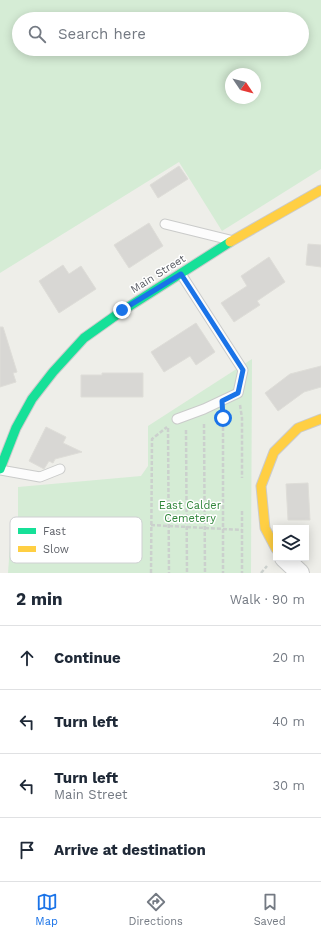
<!DOCTYPE html>
<meta charset="utf-8">
<style>
body{margin:0;font-family:"Work Sans",sans-serif;background:#f6f6f7;color:#1f2937}
.controls{position:absolute;right:12px;bottom:12px;display:grid;overflow:hidden;border-radius:0px;box-shadow:0 2px 10px #0003}
.controls button{width:36px;height:36px;display:grid;place-items:center;padding:0;border:0;border-bottom:1px solid #e0e1e3;background:#fff;color:#1f2937;font:20px sans-serif}
.compass{position:absolute;left:225px;top:68px;width:36px;height:36px;border-radius:50%;background:#fff;box-shadow:0 2px 10px #0003;rotate:125deg}
.stop{position:absolute;width:12px;height:12px;margin:-9px;border:3px solid #1a73e8;border-radius:50%;background:#fff}
.stop.end{background:#1a73e8;border-color:#fff;box-shadow:0 1px 4px #0008}
.list{margin:0;padding:0;list-style:none}
h2{display:flex;justify-content:space-between;align-items:center;height:52px;margin:0;padding:0 16px;font-size:17px}
h2 small{font-size:13px;font-weight:400;color:#747a83}
.list li{display:grid;grid-template-columns:26px 1fr auto;gap:12px;align-items:center;box-sizing:border-box;height:64px;padding:0 16px;border-top:1px solid #e0e1e3}
.list b{display:block;font-size:15px;white-space:nowrap}
.list p{margin:0;font-size:13px;white-space:nowrap;color:#747a83}
.list em{font-size:13px;font-style:normal;color:#747a83}
.icon{flex:none;width:22px;height:22px;fill:none;stroke:currentColor;stroke-width:2;stroke-linecap:round;stroke-linejoin:round}
.map{position:relative;flex:none;width:321px;height:573px;overflow:hidden}
.search{position:absolute;background:#fff;box-shadow:0 2px 10px #0003;left:12px;right:12px;top:12px;height:44px;display:flex;align-items:center;gap:10px;box-sizing:border-box;padding:0 14px;border-radius:22px;color:#747a83;font-size:15px}
.sheet{height:308px;background:#fff}
nav{display:flex;justify-content:space-around;align-items:center;box-sizing:border-box;height:56px;border-top:1px solid #e0e1e3;background:#fff;font-size:11px;color:#747a83}
nav a{display:grid;justify-items:center;gap:2px}
nav .on{color:#1a73e8}
.map>svg:first-child{display:block}
.green{fill:#d5ecd5;fill-rule:evenodd}
.building{fill:#d8d7d4;stroke:#deddd8}
.lines{fill:none;stroke-linecap:round;stroke-linejoin:round}
.lane-casing{stroke:#cacbca;stroke-width:11}
.street-casing{stroke:#cacbca;stroke-width:20}
.fast-casing{stroke:#cbcbcb;stroke-width:11}
.slow-casing{stroke:#cbcbcb;stroke-width:11}
.path{stroke:#cbd0cd;stroke-width:2.5;stroke-dasharray:4 2;stroke-linecap:butt}
.lane{stroke:#fcfcfc;stroke-width:9}
.street{stroke:#fcfcfc;stroke-width:18}
.fast{stroke:#16e098;stroke-width:9}
.slow{stroke:#ffcf43;stroke-width:9}
.route{stroke:#1a73e8;stroke-width:5}
.labels{text-anchor:middle;dominant-baseline:central;stroke-width:3;stroke-linejoin:round;paint-order:stroke}
.street-label{font-size:11px;fill:#5e6168;stroke:#fff}
.park-label{font-size:11px;fill:#2f8539;stroke:#fff}
.key{fill:#fff;stroke:#cfd0d2;stroke-width:1}
.key-label{font-size:11px;fill:#5e6168}
</style>
<div class="map">
<svg width="321" height="573" viewBox="0 0 321 573">
<rect width="100%" height="100%" fill="#eeeee9"/>
<!-- green -->
<g class="green">
<path d="M0,0H321V169L222,231L179,162L0,273ZM19,19H302V49H19ZM231,74H255V98H231Z"/>
<polygon points="252,359 251,573 8,573 10,545 18,545 18,487 141,476 148,466 148,426"/>
</g>
<!-- building -->
<g class="building">
<polygon points="179,166 188,179 158,198 150,185"/>
<polygon points="149,223 163,246 129,268 114,245"/>
<polygon points="308,244 321,245 321,267 306,265"/>
<polygon points="269,257 285,282 257,301 260,305 234,322 221,303 247,286 241,276"/>
<polygon points="63,265 69,274 81,266 96,289 59,313 39,281"/>
<polygon points="196,323 215,352 196,365 190,356 164,372 151,352"/>
<polygon points="0,327 3,327 17,372 13,373 16,382 0,387"/>
<polygon points="321,366 321,387 304,392 278,411 265,393 290,374"/>
<polygon points="102,373 143,373 143,397 81,397 81,375 102,375"/>
<polygon points="46,427 66,437 63,443 82,452 55,459 53,463 49,461 44,469 29,461"/>
<polygon points="308,483 310,520 288,520 286,484"/>
</g>
<g class="lines">
<defs>
<g id="lane">
<polyline points="165,224 230,240"/>
<polyline points="177,419 204,409 238,393 243,370 181,274"/>
<polyline points="0,470 40,477 60,469"/>
</g>
<polyline id="street" points="284,558 300,573"/>
<polyline id="fast" points="0,469 16,428 32,399 53,372 84,338 122,311 230,242"/>
<g id="slow">
<polyline points="230,242 321,190"/>
<polyline points="276,549 265,528 261,486 274,452 298,428 321,419"/>
</g>
</defs>
<!-- lane casing -->
<use href="#lane" class="lane-casing"/>
<!-- street casing -->
<use href="#street" class="street-casing"/>
<!-- fast casing -->
<use href="#fast" class="fast-casing"/>
<!-- slow casing -->
<use href="#slow" class="slow-casing"/>
<!-- path -->
<g class="path">
<polyline points="240,405 242,418 242,478"/>
<polyline points="223,415 223,573"/>
<polyline points="204,424 205,573"/>
<polyline points="168,428 169,573"/>
<polyline points="186,430 187,573"/>
<polyline points="242,511 242,573"/>
<polyline points="151,525 242,530"/>
<polyline points="151,573 152,439 167,427"/>
<polyline points="261,573 267,566"/>
</g>
<!-- lane -->
<use href="#lane" class="lane"/>
<!-- street -->
<use href="#street" class="street"/>
<!-- fast -->
<use href="#fast" class="fast"/>
<!-- slow -->
<use href="#slow" class="slow"/>
</g>
<g class="lines">
<!-- route -->
<polyline class="route" points="122,310 181,274 243,370 238,393 222,401 223,418"/>
</g>
<g class="labels">
<!-- street labels -->
<g class="street-label">
<text transform="translate(158 274) rotate(-32)">Main Street</text>
</g>
<!-- park labels -->
<g class="park-label">
<text x="190" y="505">East Calder<tspan x="190" dy="13">Cemetery</tspan></text>
</g>
</g>
<!-- legend -->
<rect x="10" y="517" width="132" height="46" rx="6" class="key"/>
<rect x="18" y="528" width="18" height="6" fill="#16e098"/>
<rect x="18" y="546" width="18" height="6" fill="#ffcf43"/>
<g class="key-label">
<text x="43" y="535">Fast</text>
<text x="43" y="553">Slow</text>
</g>
</svg>
<div class="controls">
<button><svg class="icon" aria-label="layers" viewBox="0 0 24 24"><path d="M12 4l9 5-9 5-9-5zM3 14l9 5 9-5"/></svg></button>
</div>
<svg class="compass" viewBox="-18 -18 36 36"><path d="M0-13l5 13h-10z" fill="#e53935"/><path d="M0 13l5-13h-10z" fill="#747a83"/></svg>
<div class="stop" style="left:223px;top:418px"></div>
<div class="stop end" style="left:122px;top:310px"></div>
<div class="search"><svg class="icon" aria-label="search" viewBox="0 0 24 24"><circle cx="10" cy="10" r="6"/><path d="M15 15l6 6"/></svg>Search here</div>
</div>
<section class="sheet">
<h2>2 min<small>Walk · 90 m</small></h2>
<ul class="list">
<li><svg class="icon" aria-label="ahead" viewBox="0 0 24 24"><path d="M12 20V5M6 11l6-6 6 6"/></svg><div><b>Continue</b></div><em>20 m</em></li>
<li><svg class="icon" aria-label="left" viewBox="0 0 24 24"><path d="M17 20v-9H6M10 6l-5 5 5 5"/></svg><div><b>Turn left</b></div><em>40 m</em></li>
<li><svg class="icon" aria-label="left" viewBox="0 0 24 24"><path d="M17 20v-9H6M10 6l-5 5 5 5"/></svg><div><b>Turn left</b><p>Main Street</p></div><em>30 m</em></li>
<li><svg class="icon" aria-label="arrive" viewBox="0 0 24 24"><path d="M6 21V4h12l-3 4 3 4H6"/></svg><div><b>Arrive at destination</b></div></li>
</ul>
</section>
<nav>
<a class="on"><svg class="icon" aria-label="map" viewBox="0 0 24 24"><path d="M3 6l6-2 6 2 6-2v14l-6 2-6-2-6 2zM9 4v14M15 6v14"/></svg>Map</a>
<a><svg class="icon" aria-label="directions" viewBox="0 0 24 24"><path d="M12 3l9 9-9 9-9-9zM9 14v-3h6M13 9l2 2-2 2"/></svg>Directions</a>
<a><svg class="icon" aria-label="saved" viewBox="0 0 24 24"><path d="M7 4h10v16l-5-4-5 4z"/></svg>Saved</a>
</nav>
